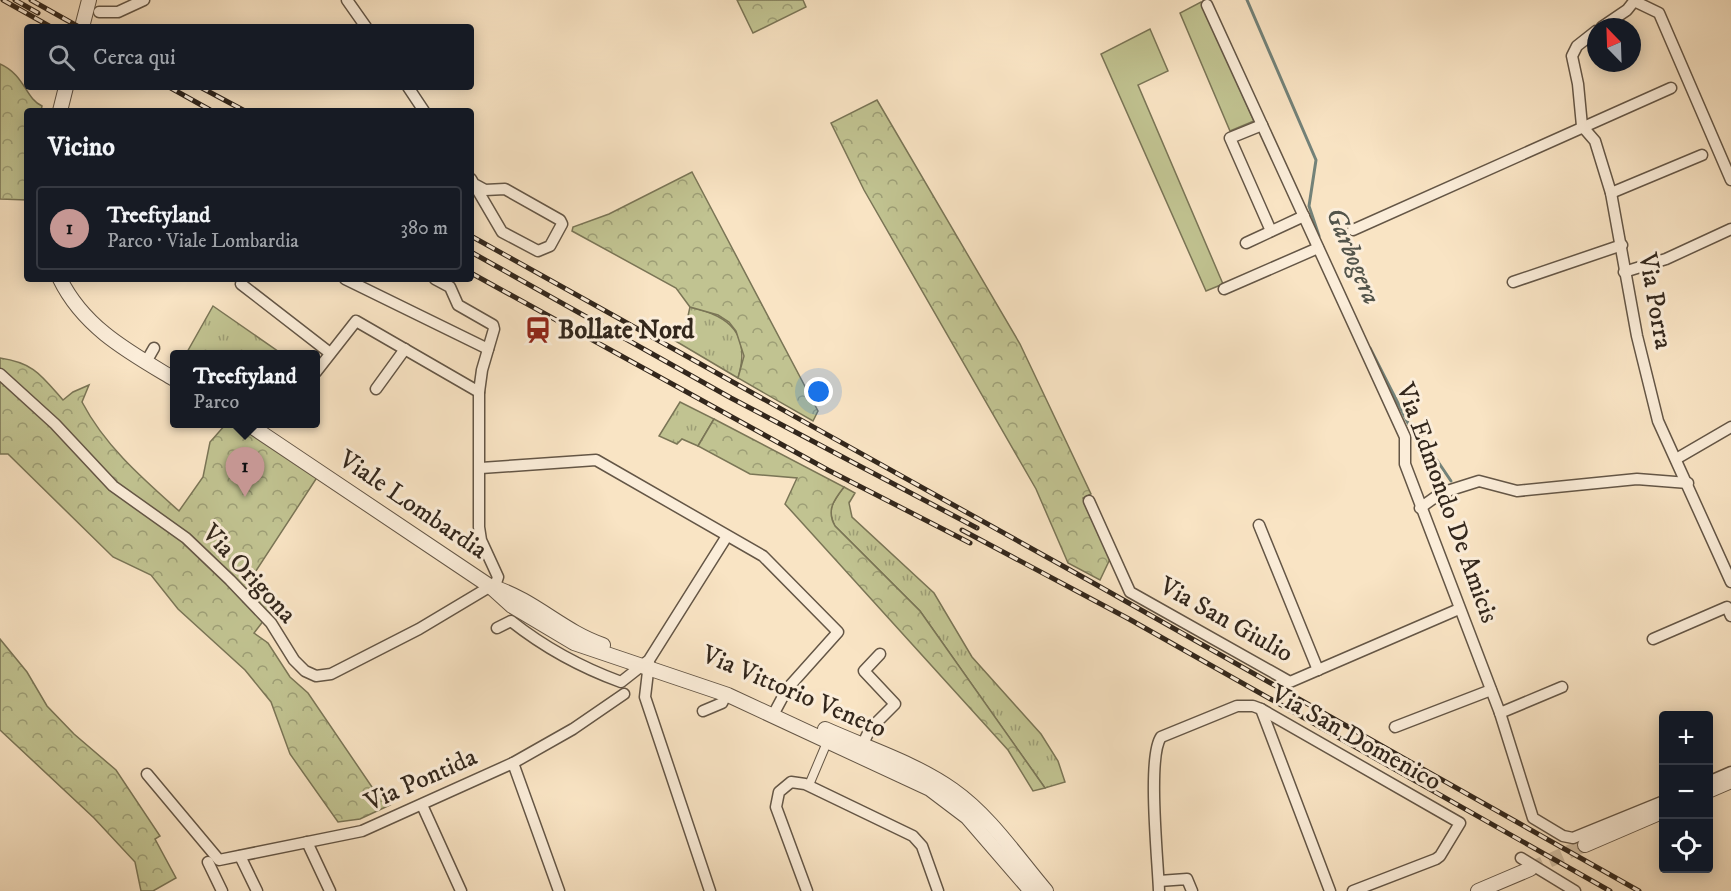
<!DOCTYPE html>
<html lang="it">
<meta charset="utf-8">
<style>
body{margin:0;font-family:"IM FELL DW Pica",serif;background:#242831;color:#f1f3f6}
.controls{position:absolute;right:18px;bottom:18px;display:grid;overflow:hidden;border-radius:6px;box-shadow:0 3px 15px #0003}
.controls button{width:54px;height:54px;display:grid;place-items:center;padding:0;border:0;border-bottom:2px solid #363941;background:#171b24;color:#f1f3f6;font:30px sans-serif}
.compass{position:absolute;left:1587px;top:18px;width:54px;height:54px;border-radius:50%;background:#171b24;box-shadow:0 3px 15px #0003;rotate:337deg}
.you{position:absolute;left:819px;top:392px;width:21px;height:21px;margin:-15px;border:4px solid #fff;border-radius:50%;background:#1a73e8;box-shadow:0 0 0 9px #1a73e833}
.badge{display:grid;place-items:center;width:39px;height:39px;border-radius:50%;background:#c59692;color:#111;font-size:20px;font-weight:700}
.pin{position:absolute;translate:-50% -50px;filter:drop-shadow(0 2px 3px #0008)}
.pin::after{content:'';position:absolute;top:32px;width:21px;height:18px;background:inherit;clip-path:polygon(0 0,100% 0,50% 100%)}
.popup{position:absolute;left:170px;top:350px;width:150px;height:78px;box-sizing:border-box;display:grid;place-content:center;border-radius:6px;background:#171b24;filter:drop-shadow(0 2px 4px #0005);font-size:20px;white-space:nowrap;color:#9ea1a6}
.popup b{font-size:22px;color:#f1f3f6}
.popup::after{content:'';position:absolute;left:50%;top:100%;margin-left:-12px;border:12px solid transparent;border-top-color:#171b24}
.list{margin:0;padding:0;list-style:none}
h2{display:flex;justify-content:space-between;align-items:center;height:78px;margin:0;padding:0 24px;font-size:26px}
h2 small{font-size:20px;font-weight:400;color:#9ea1a6}
.list li{display:grid;grid-template-columns:39px 1fr auto;gap:18px;align-items:center;box-sizing:border-box;height:84px;margin:0 12px 12px;padding:0 12px;border:2px solid #363941;border-radius:6px}
.list b{display:block;font-size:22px;white-space:nowrap}
.list p{margin:0;font-size:20px;white-space:nowrap;color:#9ea1a6}
.list em{font-size:20px;font-style:normal;color:#9ea1a6}
.icon{flex:none;width:33px;height:33px;fill:none;stroke:currentColor;stroke-width:2;stroke-linecap:round;stroke-linejoin:round}
.map{position:relative;flex:none;width:1731px;height:891px;overflow:hidden}
.search{position:absolute;background:#171b24;box-shadow:0 3px 15px #0003;left:24px;top:24px;width:450px;height:66px;display:flex;align-items:center;gap:15px;box-sizing:border-box;padding:0 21px;border-radius:6px;color:#9ea1a6;font-size:22px}
.panel{position:absolute;background:#171b24;box-shadow:0 3px 15px #0003;left:24px;top:108px;width:450px;height:174px;border-radius:6px}
.map>svg:first-child{display:block}
.grass{fill:url(#grass-tufts);stroke:#7a7556;stroke-width:1.5}
.forest{fill:url(#forest-crowns);stroke:#7a7556;stroke-width:1.5}
.garden{fill:#c1c391;stroke:#7a7556;stroke-width:1.5}
.lines{fill:none;stroke-linecap:round;stroke-linejoin:round}
.stream{stroke:#738279;stroke-width:3}
.tertiary-tunnel{stroke:#d1bea2;stroke-width:14;stroke-dasharray:14 7;stroke-linecap:butt}
.pedestrian-casing{stroke:#645646;stroke-width:10}
.minor-casing{stroke:#645646;stroke-width:13}
.tertiary-casing{stroke:#645646;stroke-width:16}
.pedestrian{stroke:#fbedd9;stroke-width:8}
.minor{stroke:#fbedd9;stroke-width:10}
.tertiary{stroke:#fbedd9;stroke-width:14}
.rail-casing{stroke:#33271c;stroke-width:5}
.rail{stroke:#fbedd9;stroke-width:3;stroke-dasharray:9;stroke-linecap:butt}
.labels{text-anchor:middle;dominant-baseline:central;stroke-width:6;stroke-linejoin:round;paint-order:stroke}
.street-label{font-size:26px;fill:#33271c;stroke:#fbedd9}
.poi-label{font-size:26px;font-weight:bold;fill:#33271c;stroke:#fbedd9;text-anchor:start}
.water-label{font-size:27px;font-style:italic;fill:#53544a;stroke:#fbedd9}
</style>
<div class="map">
<svg width="1731" height="891" viewBox="0 0 1731 891">
<defs>
<pattern id="grass-tufts" width="24" height="20" patternUnits="userSpaceOnUse" patternTransform="scale(1.5)"><rect width="24" height="20" fill="#c1c391"/><path d="M3 7l-1-3M5 7V3M7 7l1-3M15 17l-1-3M17 17v-4M19 17l1-3" fill="none" stroke="#9d9e76"/></pattern>
<pattern id="forest-crowns" width="20" height="18" patternUnits="userSpaceOnUse" patternTransform="scale(1.5)"><rect width="20" height="18" fill="#c1c391"/><path d="M2 6a3 3 0 1 1 6 0M12 15a3 3 0 1 1 6 0" fill="none" stroke="#9d9e76"/></pattern>
</defs>
<rect width="100%" height="100%" fill="#f9e4c4"/>
<filter id="stains"><feTurbulence type="fractalNoise" baseFrequency=".00333" numOctaves="4"/><feColorMatrix values="0 0 0 0 .2 0 0 0 0 .09 0 0 0 0 .02 0 0 0 .5 -.17"/></filter>
<radialGradient id="worn" r=".72"><stop offset=".6" stop-color="#630" stop-opacity="0"/><stop offset="1" stop-color="#630" stop-opacity=".3"/></radialGradient>
<!-- grass -->
<g class="grass">
<polygon points="213,306 282,354 186,354"/>
<path d="M690,307C731,316 751,335 738,378L667,336L686,325Z"/>
<polygon points="680,402 714,419 698,446 682,439 677,444 659,436"/>
<path d="M844,487L855,493L849,503L852,517L934,593L972,657L1041,734L1058,761L1065,782L1045,788L920,611L835,526C826,510 834,500 844,487Z"/>
</g>
<!-- forest -->
<g class="forest">
<polygon points="737,0 803,0 806,7 753,33"/>
<path d="M0,64C25,75 25,98 42,106L41,111H27V200L0,199Z"/>
<polygon points="877,100 1020,344 1091,494 1083,498 1110,559 1100,580 1068,563 1036,489 864,190 831,123"/>
<polygon points="692,172 818,411 813,421 738,378 744,356 736,331 729,322 718,315 690,307 676,288 572,231 573,227 609,214"/>
<path d="M0,358C34,363 41,375 63,400L73,392L89,385L82,402C105,446 142,478 179,511L203,477L210,442L226,424H237L318,476L252,577L278,602L254,633L268,643L290,677L308,693L374,790L390,805L360,819L338,822L290,754L271,702L245,670L178,609L151,575L113,557L8,454H0Z"/>
<path d="M714,419L844,487C834,500 826,510 835,526L920,611L1045,788L1033,791L1008,750L785,504L797,478L750,474L698,446Z"/>
<polygon points="0,639 27,672 47,706 74,734 116,770 160,836 155,839 176,878 153,891 141,891 135,862 94,818 0,730"/>
</g>
<!-- garden -->
<g class="garden">
<polygon points="1201,2 1254,121 1230,131 1180,13"/>
<polygon points="1150,29 1168,71 1138,85 1223,284 1206,291 1101,54"/>
</g>
<g class="lines">
<!-- stream -->
<g class="stream">
<polyline points="1247,0 1316,160 1309,206 1319,236"/>
<polyline points="1370,348 1409,425 1420,435 1451,481"/>
</g>
<!-- tertiary-tunnel -->
<polyline class="tertiary-tunnel" points="1530,869 1585,845"/>
<defs>
<polyline id="pedestrian" points="809,785 828,740"/>
<g id="minor">
<polyline points="347,0 366,27"/>
<polyline points="1634,1 1659,13 1731,180"/>
<polyline points="1207,5 1405,437 1405,464 1500,713 1533,818 1563,836 1573,838 1664,801"/>
<polyline points="99,12 118,12 144,0"/>
<polyline points="1602,27 1627,10 1635,0"/>
<polyline points="1596,31 1577,46 1572,56 1578,84 1582,126 1595,141 1611,193 1637,336 1658,421 1731,582"/>
<polyline points="408,87 424,111"/>
<polyline points="1262,125 1230,138 1271,231"/>
<polyline points="471,179 502,232 538,251 550,246 562,224 560,220 505,189 485,190 474,184"/>
<polyline points="1611,193 1702,155"/>
<polyline points="1353,230 1671,88"/>
<polyline points="1246,243 1304,216"/>
<polyline points="1624,272 1666,259 1731,229"/>
<polyline points="345,279 488,349"/>
<polyline points="1513,282 1622,245"/>
<polyline points="241,284 330,353"/>
<polyline points="1224,289 1318,248"/>
<polyline points="146,362 154,348"/>
<polyline points="316,372 356,321 479,392"/>
<polyline points="0,374 55,424 113,486 186,538 230,580 271,623 294,660 305,671 316,676 331,674 419,629 496,583 498,577 481,540 479,527 479,392 482,370 494,329 493,325 458,305 450,287 435,279"/>
<polyline points="376,389 405,349"/>
<polyline points="1676,459 1731,427"/>
<polyline points="481,468 596,460 763,556 838,632 787,689 773,715"/>
<polyline points="1089,501 1130,592 1290,682 1459,609"/>
<polyline points="1420,508 1441,493 1479,481 1517,491 1637,479 1688,483"/>
<polyline points="1259,525 1318,670"/>
<path d="M497,628L511,621C545,648 580,667 621,682L649,660L727,536"/>
<polyline points="1653,639 1727,607 1731,616"/>
<polyline points="649,663 645,697 710,891"/>
<polyline points="1261,709 1330,891"/>
<polyline points="703,711 722,703 726,695"/>
<polyline points="1500,713 1562,687"/>
<polyline points="1395,727 1491,690"/>
<polyline points="859,752 870,729 895,704 864,671 880,654"/>
<polyline points="513,763 559,891"/>
<polyline points="147,774 219,860 362,831 513,763 573,729 624,694"/>
<polyline points="1708,782 1731,772"/>
<polyline points="422,805 461,891"/>
<polyline points="307,842 330,891"/>
<polyline points="240,856 257,891"/>
<polyline points="1521,858 1575,891"/>
<polyline points="208,862 222,891"/>
<polyline points="1159,881 1187,879 1192,891"/>
<polyline points="807,891 776,807 779,792 791,782 805,784 913,836 922,846 938,891"/>
<path d="M1159,891C1158,861 1147,757 1161,737L1237,706H1253L1261,709L1460,823L1440,856L1436,859L1353,891"/>
</g>
<g id="tertiary">
<polyline points="82,27 89,0"/>
<polyline points="60,111 66,87"/>
<path d="M60,279C84,328 129,352 174,379"/>
<polyline points="248,424 491,587 512,606 574,643 728,695 930,789 967,817 1031,891"/>
<path d="M493,587C536,601 562,631 603,645"/>
<path d="M825,729C867,748 915,763 953,790C990,816 1017,857 1046,891"/>
<polyline points="1708,791 1731,781"/>
<polyline points="1585,845 1664,811"/>
<polyline points="1478,891 1530,869"/>
</g>
</defs>
<!-- pedestrian casing -->
<use href="#pedestrian" class="pedestrian-casing"/>
<!-- minor casing -->
<use href="#minor" class="minor-casing"/>
<!-- tertiary casing -->
<use href="#tertiary" class="tertiary-casing"/>
<!-- pedestrian -->
<use href="#pedestrian" class="pedestrian"/>
<!-- minor -->
<use href="#minor" class="minor"/>
<!-- tertiary -->
<use href="#tertiary" class="tertiary"/>
<defs>
<g id="rail">
<polyline points="3,0 51,27"/>
<polyline points="15,0 38,13"/>
<polyline points="31,0 79,27"/>
<polyline points="169,87 212,111"/>
<polyline points="200,87 245,111"/>
<polyline points="471,236 1088,580 1639,891"/>
<polyline points="471,252 731,398 977,528"/>
<polyline points="471,273 828,470 970,543"/>
<polyline points="962,530 1129,619 1610,891"/>
</g>
</defs>
<!-- rail casing -->
<use href="#rail" class="rail-casing"/>
<!-- rail -->
<use href="#rail" class="rail"/>
</g>
<!-- icons -->
<defs>
<symbol id="station-bare" viewBox="-9 -9 18 18"><path d="M-3-6H3Q5-6 5-4V2Q5 4 3 4L4.5 6H3L1.5 4h-3L-3 6H-4.5L-3 4Q-5 4-5 2V-4Q-5-6-3-6ZM-3.5-4v3h7v-3ZM-3.5 1v1.5H-2V1ZM2 1v1.5H3.5V1Z" fill="#8f2418" stroke="#fbedd9" stroke-width="2.5" paint-order="stroke"/></symbol>
</defs>
<g fill-rule="evenodd">
<use href="#station-bare" x="519" y="311" width="38" height="38"/>
</g>
<g class="labels">
<!-- street labels -->
<g class="street-label">
<text transform="translate(1655 301) rotate(80)">Via Porra</text>
<text transform="translate(1447 503) rotate(70)">Via Edmondo De Amicis</text>
<text transform="translate(413 505) rotate(34)">Viale Lombardia</text>
<text transform="translate(249 574) rotate(47)">Via Origona</text>
<text transform="translate(1226 620) rotate(29)">Via San Giulio</text>
<text transform="translate(794 692) rotate(23)">Via Vittorio Veneto</text>
<text transform="translate(1356 738) rotate(29)">Via San Domenico</text>
<text transform="translate(421 780) rotate(-24)">Via Pontida</text>
</g>
<!-- poi labels -->
<g class="poi-label">
<text x="558" y="330">Bollate Nord</text>
</g>
<!-- water labels -->
<g class="water-label">
<text transform="translate(1353 256) rotate(67)">Garbogera</text>
</g>
</g>
<rect width="100%" height="100%" filter="url(#stains)"/>
<rect width="100%" height="100%" fill="url(#worn)"/>
</svg>
<div class="controls">
<button>+</button>
<button>−</button>
<button><svg class="icon" aria-label="locate" viewBox="0 0 24 24"><circle cx="12" cy="12" r="6"/><path d="M12 2v4M12 18v4M2 12h4M18 12h4"/></svg></button>
</div>
<svg class="compass" viewBox="-18 -18 36 36"><path d="M0-13l5 13h-10z" fill="#e53935"/><path d="M0 13l5-13h-10z" fill="#9ea1a6"/></svg>
<div class="you"></div>
<div class="pin badge" style="left:245px;top:497px">1</div>
<div class="popup"><b>Treeftyland</b>Parco</div>
<div class="search"><svg class="icon" aria-label="search" viewBox="0 0 24 24"><circle cx="10" cy="10" r="6"/><path d="M15 15l6 6"/></svg>Cerca qui</div>
<section class="panel">
<h2>Vicino<small></small></h2>
<ul class="list">
<li><span class="badge">1</span><div><b>Treeftyland</b><p>Parco · Viale Lombardia</p></div><em>380 m</em></li>
</ul>
</section>
</div>
